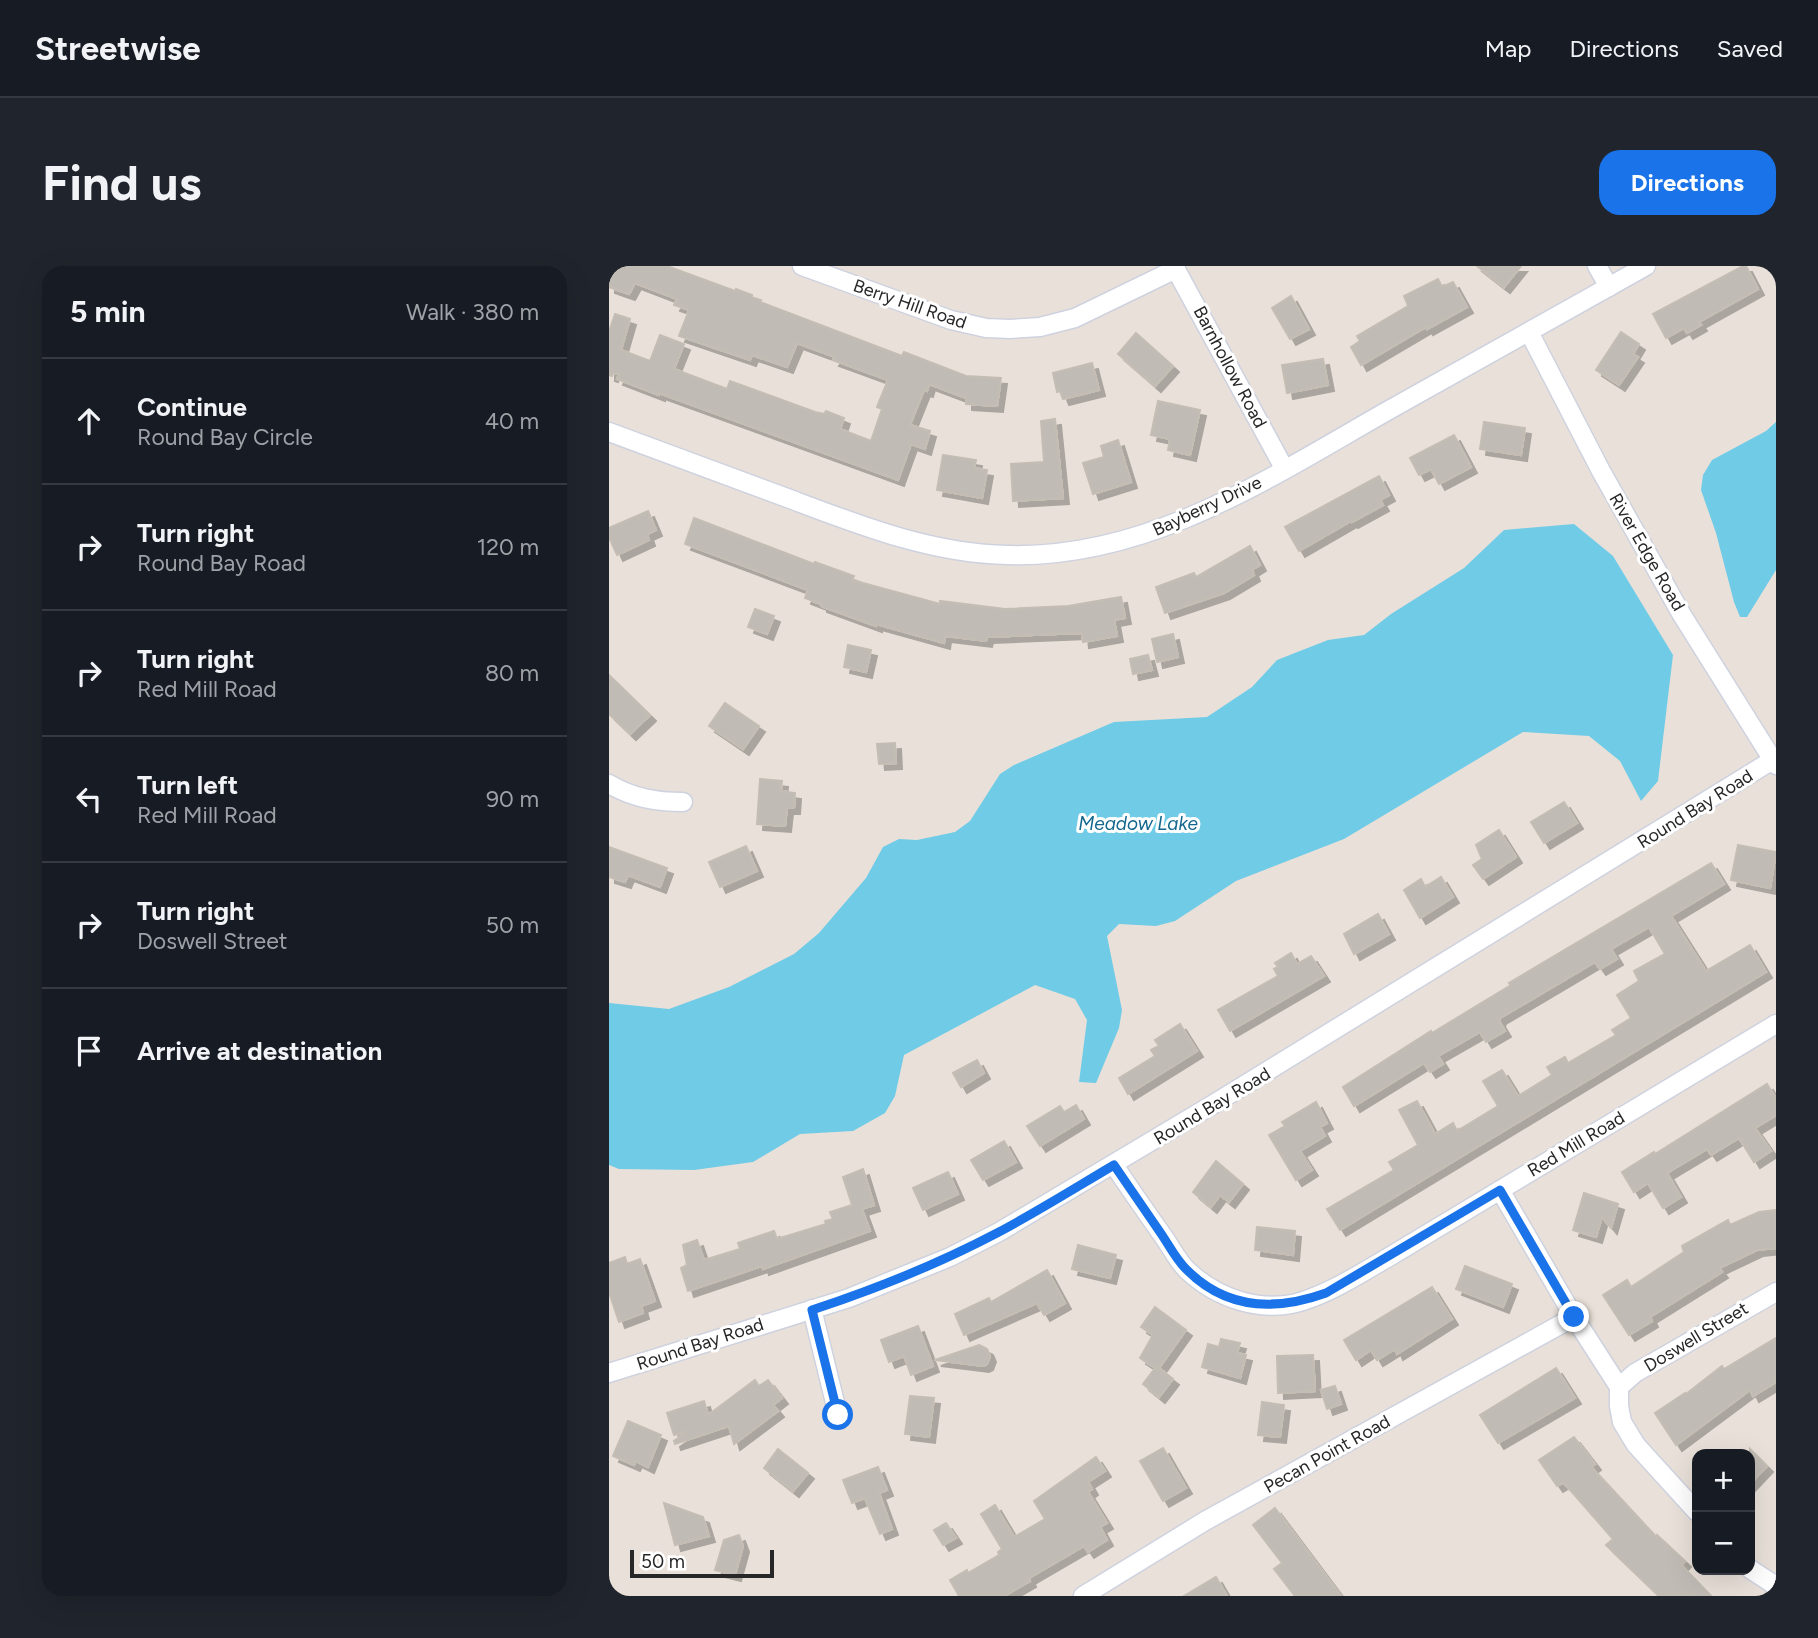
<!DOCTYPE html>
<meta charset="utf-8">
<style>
body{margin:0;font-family:Figtree,sans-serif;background:#20242c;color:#f1f3f6}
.controls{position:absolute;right:21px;bottom:21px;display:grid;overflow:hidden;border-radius:14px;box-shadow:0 7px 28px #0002}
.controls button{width:63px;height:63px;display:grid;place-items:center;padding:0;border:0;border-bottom:2px solid #363941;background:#171b24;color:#f1f3f6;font:35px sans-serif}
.scale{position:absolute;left:21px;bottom:18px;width:144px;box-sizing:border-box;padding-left:7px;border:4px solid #272727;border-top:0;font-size:19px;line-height:24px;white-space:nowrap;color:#272727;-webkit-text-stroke:5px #fff;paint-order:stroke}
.stop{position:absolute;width:21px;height:21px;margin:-16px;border:5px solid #1a73e8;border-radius:50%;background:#fff}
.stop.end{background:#1a73e8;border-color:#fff;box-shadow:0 2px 7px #0008}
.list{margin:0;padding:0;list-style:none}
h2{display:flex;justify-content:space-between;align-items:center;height:91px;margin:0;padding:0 28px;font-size:30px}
h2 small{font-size:23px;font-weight:400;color:#9ea1a6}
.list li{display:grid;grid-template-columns:46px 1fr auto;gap:21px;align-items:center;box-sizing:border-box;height:126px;padding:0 28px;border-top:2px solid #363941}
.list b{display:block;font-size:26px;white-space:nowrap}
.list p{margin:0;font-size:23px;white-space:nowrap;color:#9ea1a6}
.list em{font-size:23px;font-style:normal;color:#9ea1a6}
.icon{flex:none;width:38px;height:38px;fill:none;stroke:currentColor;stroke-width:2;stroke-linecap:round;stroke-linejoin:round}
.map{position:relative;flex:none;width:1167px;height:1330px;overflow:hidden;border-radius:21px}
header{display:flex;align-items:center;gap:42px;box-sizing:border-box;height:98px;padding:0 35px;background:#171b24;border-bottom:2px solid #363941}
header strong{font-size:33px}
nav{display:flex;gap:38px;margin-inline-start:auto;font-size:24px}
.intro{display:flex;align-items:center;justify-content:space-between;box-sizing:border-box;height:168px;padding:0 42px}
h1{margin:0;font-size:49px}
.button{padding:18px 32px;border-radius:21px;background:#1a73e8;color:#fff;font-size:24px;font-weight:700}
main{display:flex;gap:42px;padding:0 42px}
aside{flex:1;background:#171b24;border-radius:21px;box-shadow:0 7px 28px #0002}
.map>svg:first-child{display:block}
.water{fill:#70cbe7}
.building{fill:#c1bbb6;stroke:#c4bdb3;stroke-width:2;filter:url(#shadow)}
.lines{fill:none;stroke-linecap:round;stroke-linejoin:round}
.street-casing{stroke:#ced2df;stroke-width:21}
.street{stroke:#fff;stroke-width:18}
.route{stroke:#1a73e8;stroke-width:9}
.labels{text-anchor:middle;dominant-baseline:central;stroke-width:6;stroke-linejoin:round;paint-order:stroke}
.street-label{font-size:18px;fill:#272727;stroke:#fff}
.water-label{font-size:19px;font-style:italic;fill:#14688e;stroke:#fff}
</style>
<header>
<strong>Streetwise</strong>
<nav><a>Map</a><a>Directions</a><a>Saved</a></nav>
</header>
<div class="intro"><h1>Find us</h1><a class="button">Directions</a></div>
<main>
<aside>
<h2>5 min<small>Walk · 380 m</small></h2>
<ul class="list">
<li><svg class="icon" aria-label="ahead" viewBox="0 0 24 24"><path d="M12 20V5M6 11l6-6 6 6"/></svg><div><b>Continue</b><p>Round Bay Circle</p></div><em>40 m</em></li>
<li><svg class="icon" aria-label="right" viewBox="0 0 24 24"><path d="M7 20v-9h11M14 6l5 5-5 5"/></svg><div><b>Turn right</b><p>Round Bay Road</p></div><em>120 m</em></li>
<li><svg class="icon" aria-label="right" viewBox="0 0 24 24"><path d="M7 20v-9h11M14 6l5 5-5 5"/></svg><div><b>Turn right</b><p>Red Mill Road</p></div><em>80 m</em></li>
<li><svg class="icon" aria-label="left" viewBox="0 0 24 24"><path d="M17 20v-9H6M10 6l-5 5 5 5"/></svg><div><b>Turn left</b><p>Red Mill Road</p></div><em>90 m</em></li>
<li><svg class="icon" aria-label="right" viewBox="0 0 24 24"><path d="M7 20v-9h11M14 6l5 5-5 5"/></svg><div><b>Turn right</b><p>Doswell Street</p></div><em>50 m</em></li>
<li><svg class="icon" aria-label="arrive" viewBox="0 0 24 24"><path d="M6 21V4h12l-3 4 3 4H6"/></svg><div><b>Arrive at destination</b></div></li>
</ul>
</aside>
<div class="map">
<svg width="1167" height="1330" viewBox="0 0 1167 1330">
<defs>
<filter id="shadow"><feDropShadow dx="6" dy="6" stdDeviation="0" flood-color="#0004"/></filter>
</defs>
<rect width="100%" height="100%" fill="#e9e1d9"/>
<!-- water -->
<g class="water">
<polygon points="1167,156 1167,304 1138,351 1131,351 1125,336 1107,267 1092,224 1094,209 1103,194 1157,165"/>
<polygon points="965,258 1004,290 1064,389 1049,515 1032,535 1011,495 980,470 914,466 735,573 627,615 566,655 547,660 510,658 498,670 513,744 510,762 487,817 470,816 478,754 466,733 426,719 295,789 286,830 276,847 244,865 191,868 144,896 85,904 10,903 0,899 0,737 60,743 120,721 185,688 210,667 257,612 274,581 290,573 308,574 346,566 361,555 391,508 405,499 505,456 598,451 643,421 668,394 719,374 755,369 782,348 855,302 895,264"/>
</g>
<!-- building -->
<g class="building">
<polygon points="0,0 58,0 126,25 127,23 143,29 142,31 152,34 151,36 293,90 295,86 357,110 392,112 388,140 357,138 357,132 320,118 318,125 315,124 301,159 321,165 316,183 302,178 289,214 50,127 50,129 8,113 10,108 4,107 3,110 0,109 0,66 6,48 21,53 12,84 41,95 51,69 75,78 65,103 118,123 121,115 206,146 215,148 217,145 235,152 231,163 262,175 273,143 268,141 279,114 224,94 226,91 188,77 178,101 143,89 141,94 70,70 80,44 65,39 68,33 26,17 20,28 0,21"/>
<polygon points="868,0 912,0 895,21"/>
<polygon points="1134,0 1137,0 1149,23 1090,56 1092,59 1078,67 1075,62 1057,72 1044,48"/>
<polygon points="829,13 833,21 844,16 858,41 818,63 817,61 752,99 742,81 751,75 748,70 799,40 795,30"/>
<polygon points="682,30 700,63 681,73 663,42"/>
<polygon points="1012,66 1030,78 1024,88 1029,91 1010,119 987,104"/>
<polygon points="527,67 564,100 546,120 509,88"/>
<polygon points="714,93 719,119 678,127 673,99"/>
<polygon points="483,97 490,124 454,133 451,125 448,126 444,107"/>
<polygon points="549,135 591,144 581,189 559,184 561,173 542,169"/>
<polygon points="446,153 454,232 404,235 402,198 435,196 432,155"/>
<polygon points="875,156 916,162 912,189 871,183"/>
<polygon points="845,169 862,201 830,218 822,203 810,209 801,192"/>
<polygon points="509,174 522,216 484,228 474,197 495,191 492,180"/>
<polygon points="334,189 367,194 365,202 378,204 373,232 328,224"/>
<polygon points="770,210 780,229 771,234 774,239 743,256 742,255 690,285 676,261"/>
<polygon points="39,245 47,264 38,268 40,274 8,289 0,271 0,262"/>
<polygon points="85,252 205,298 206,296 245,310 243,314 331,338 331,335 396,343 459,340 512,331 516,352 505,354 508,370 474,376 473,367 378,371 377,375 336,370 335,377 267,358 267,360 212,340 212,338 196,332 199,324 76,278"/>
<polygon points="641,280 651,299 643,304 645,309 615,327 556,347 547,321 585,307 587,311"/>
<polygon points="146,343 165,350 158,368 139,361"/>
<polygon points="564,368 569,391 548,396 543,373"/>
<polygon points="239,379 262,384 257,406 235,401"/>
<polygon points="539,389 543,404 524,408 521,393"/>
<polygon points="0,409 41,449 21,468 0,448"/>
<polygon points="116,437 150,460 134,483 100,460"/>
<polygon points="286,477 287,497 270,498 268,478"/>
<polygon points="151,513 173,515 172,525 186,527 185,542 178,542 176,560 148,558"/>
<polygon points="955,536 968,557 935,577 922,556"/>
<polygon points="890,564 907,591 874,613 864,599 873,593 867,579"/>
<polygon points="1129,579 1167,586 1161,622 1122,614"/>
<polygon points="137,580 148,605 111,621 100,596"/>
<polygon points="0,581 58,602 51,621 19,609 16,616 0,611"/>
<polygon points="1102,597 1115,618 1062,650 1097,705 1141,679 1157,706 731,964 718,943 785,904 780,896 809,879 790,844 808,835 826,868 844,857 848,865 889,840 874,815 893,804 909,830 943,809 938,801 956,791 959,797 1007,769 1003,764 1022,752 1008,729 1030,715 1025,705 1056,688 1040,661 1002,683 1008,693 991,703 986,696 891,752 890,755 896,765 877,776 871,766 829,790 834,798 821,806 815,797 745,840 734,821 822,765 823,767 902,719 900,717"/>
<polygon points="832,611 844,631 811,652 795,624 812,613 816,621"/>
<polygon points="769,648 780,668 745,688 735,668"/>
<polygon points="682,687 688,698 702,690 715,710 621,765 609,744 669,710 665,703 669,701 666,697"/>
<polygon points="571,758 588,785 519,828 510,812 546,790 542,784 550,780 546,774"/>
<polygon points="368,794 375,807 352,821 344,807"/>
<polygon points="1158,818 1167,833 1167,849 1146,862 1162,885 1145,896 1130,872 1102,889 1098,883 1058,907 1072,931 1054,942 1039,917 1025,926 1013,906 1045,886 1046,888"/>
<polygon points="707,836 718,857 711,861 716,870 691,885 703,904 687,914 660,869 676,860 673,856"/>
<polygon points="467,839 475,853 431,880 418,860 451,840 455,846"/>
<polygon points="395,875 407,896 374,914 362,894"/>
<polygon points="607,895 634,918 620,936 611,929 602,941 584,926"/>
<polygon points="254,903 265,939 253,943 261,965 154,1003 153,1000 79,1025 72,1002 78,999 74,979 88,974 95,994 131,983 129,977 165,965 168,973 217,958 216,955 224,953 221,946 243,939 234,911"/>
<polygon points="339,906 349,928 314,944 304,922"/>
<polygon points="975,927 1009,938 1002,962 993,951 987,971 964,964"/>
<polygon points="1167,944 1167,982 1148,984 1110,1002 1113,1006 1041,1051 1043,1055 1020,1069 994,1029 1018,1014 1022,1021 1075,986 1073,980 1119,954 1121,959 1150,946"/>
<polygon points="648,961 686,965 684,989 646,984"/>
<polygon points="469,979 507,989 501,1012 463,1003"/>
<polygon points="16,991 18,998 31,993 46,1035 32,1040 34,1047 10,1056 0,1026 0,997"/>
<polygon points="856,1000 903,1018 894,1041 847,1023"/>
<polygon points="438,1004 456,1037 435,1049 428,1037 355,1069 346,1048 380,1032 382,1036"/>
<polygon points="823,1021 843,1053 788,1088 786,1083 768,1094 762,1084 747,1094 735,1074"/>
<polygon points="546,1041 577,1064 550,1102 564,1113 550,1131 534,1118 546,1102 531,1092 544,1069 532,1061"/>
<polygon points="309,1060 324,1100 302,1109 295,1090 280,1096 272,1074"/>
<polygon points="1167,1072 1167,1116 1144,1130 1141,1124 1067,1179 1046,1147 1076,1127 1077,1128 1113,1100 1115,1103"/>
<polygon points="612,1073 631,1077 628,1087 637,1089 631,1112 593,1101 599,1078 610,1081"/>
<polygon points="370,1079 378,1083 381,1090 378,1098 374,1100 326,1094"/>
<polygon points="704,1089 706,1125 669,1127 668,1090"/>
<polygon points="947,1102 966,1132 889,1177 871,1149"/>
<polygon points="146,1114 150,1120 159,1114 173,1132 164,1139 169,1145 125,1178 120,1160 66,1178 65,1175 79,1165 65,1169 58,1147 95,1135 99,1149"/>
<polygon points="726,1120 732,1138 718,1143 712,1124"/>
<polygon points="301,1130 325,1132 320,1171 296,1168"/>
<polygon points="653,1136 675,1139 671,1171 649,1169"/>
<polygon points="19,1155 52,1169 39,1201 27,1195 25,1199 4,1190"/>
<polygon points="965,1171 986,1198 982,1201 1047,1271 1048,1269 1076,1295 1072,1299 1102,1330 1050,1330 997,1279 1004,1273 956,1218 953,1217 948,1220 930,1194"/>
<polygon points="554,1182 577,1222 554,1235 531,1195"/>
<polygon points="169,1183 199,1207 184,1225 155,1202"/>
<polygon points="1141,1183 1158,1200 1141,1218"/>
<polygon points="487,1191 496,1205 479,1216 483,1223 479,1226 498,1257 491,1261 498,1274 479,1286 475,1280 420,1312 421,1315 395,1330 350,1330 341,1314 358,1304 359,1307 390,1289 389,1286 393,1283 372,1248 386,1239 405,1271 436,1253 425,1235"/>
<polygon points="269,1201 278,1224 270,1227 283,1263 271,1268 256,1232 243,1237 234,1214"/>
<polygon points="55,1237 94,1251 100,1270 66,1279"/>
<polygon points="666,1242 732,1330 686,1330 665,1303 673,1297 644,1259"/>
<polygon points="337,1257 347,1272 334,1279 325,1264"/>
<polygon points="130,1269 134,1280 126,1309 106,1304 115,1274"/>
<polygon points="607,1311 618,1330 575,1330"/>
</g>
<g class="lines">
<defs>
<g id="street">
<polyline points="193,0 342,54 377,62 401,63 431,61 466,52 567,3"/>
<polyline points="565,0 675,202"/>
<polyline points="988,0 1000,21"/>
<polyline points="920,66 992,205 1073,349 1167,499"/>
<path d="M0,166C60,188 120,211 181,233C250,259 323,288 399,289C540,293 662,211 780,144C866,96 952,48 1037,0"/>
<path d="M0,518C24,532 47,536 74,536"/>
<path d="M505,899C521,923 537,946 554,970C562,981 569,996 579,1005C609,1033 654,1048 694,1035C725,1025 752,1007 780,991L1167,758"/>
<polyline points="891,924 965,1051 1010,1121 1010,1140 1013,1156 1027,1179 1088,1246"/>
<polyline points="203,1043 229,1149"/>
<polyline points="0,1107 240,1032 341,991 390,966 603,839 1167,492"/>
<polyline points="1010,1121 1026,1107 1167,1026"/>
<polyline points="1141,1303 1167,1320"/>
<polyline points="474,1330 596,1255 965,1051"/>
</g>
</defs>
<!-- street casing -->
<use href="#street" class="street-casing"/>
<!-- street -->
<use href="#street" class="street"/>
</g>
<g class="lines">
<!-- route -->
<path class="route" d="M229,1149L203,1044C267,1023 329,998 388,967C428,946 466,922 505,899C521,922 537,946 553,969C561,981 568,995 578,1004C618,1044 667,1045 717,1027L891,924L965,1051"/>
</g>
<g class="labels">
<!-- street labels -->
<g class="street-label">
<text transform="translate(301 38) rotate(19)">Berry Hill Road</text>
<text transform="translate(621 101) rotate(62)">Barnhollow Road</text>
<text transform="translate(598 240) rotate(-25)">Bayberry Drive</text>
<text transform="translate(1038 286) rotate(60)">River Edge Road</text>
<text transform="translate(1086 543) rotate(-32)">Round Bay Road</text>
<text transform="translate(603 840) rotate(-31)">Round Bay Road</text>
<text transform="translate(967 878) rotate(-31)">Red Mill Road</text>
<text transform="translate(1087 1071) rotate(-31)">Doswell Street</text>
<text transform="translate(91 1078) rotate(-18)">Round Bay Road</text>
<text transform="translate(718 1188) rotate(-29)">Pecan Point Road</text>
</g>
<!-- water labels -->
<g class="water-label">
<text x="529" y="557">Meadow Lake</text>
</g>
</g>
</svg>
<div class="controls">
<button>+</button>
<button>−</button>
</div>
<div class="scale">50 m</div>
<div class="stop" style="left:229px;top:1149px"></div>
<div class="stop end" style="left:965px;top:1051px"></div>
</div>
</main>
